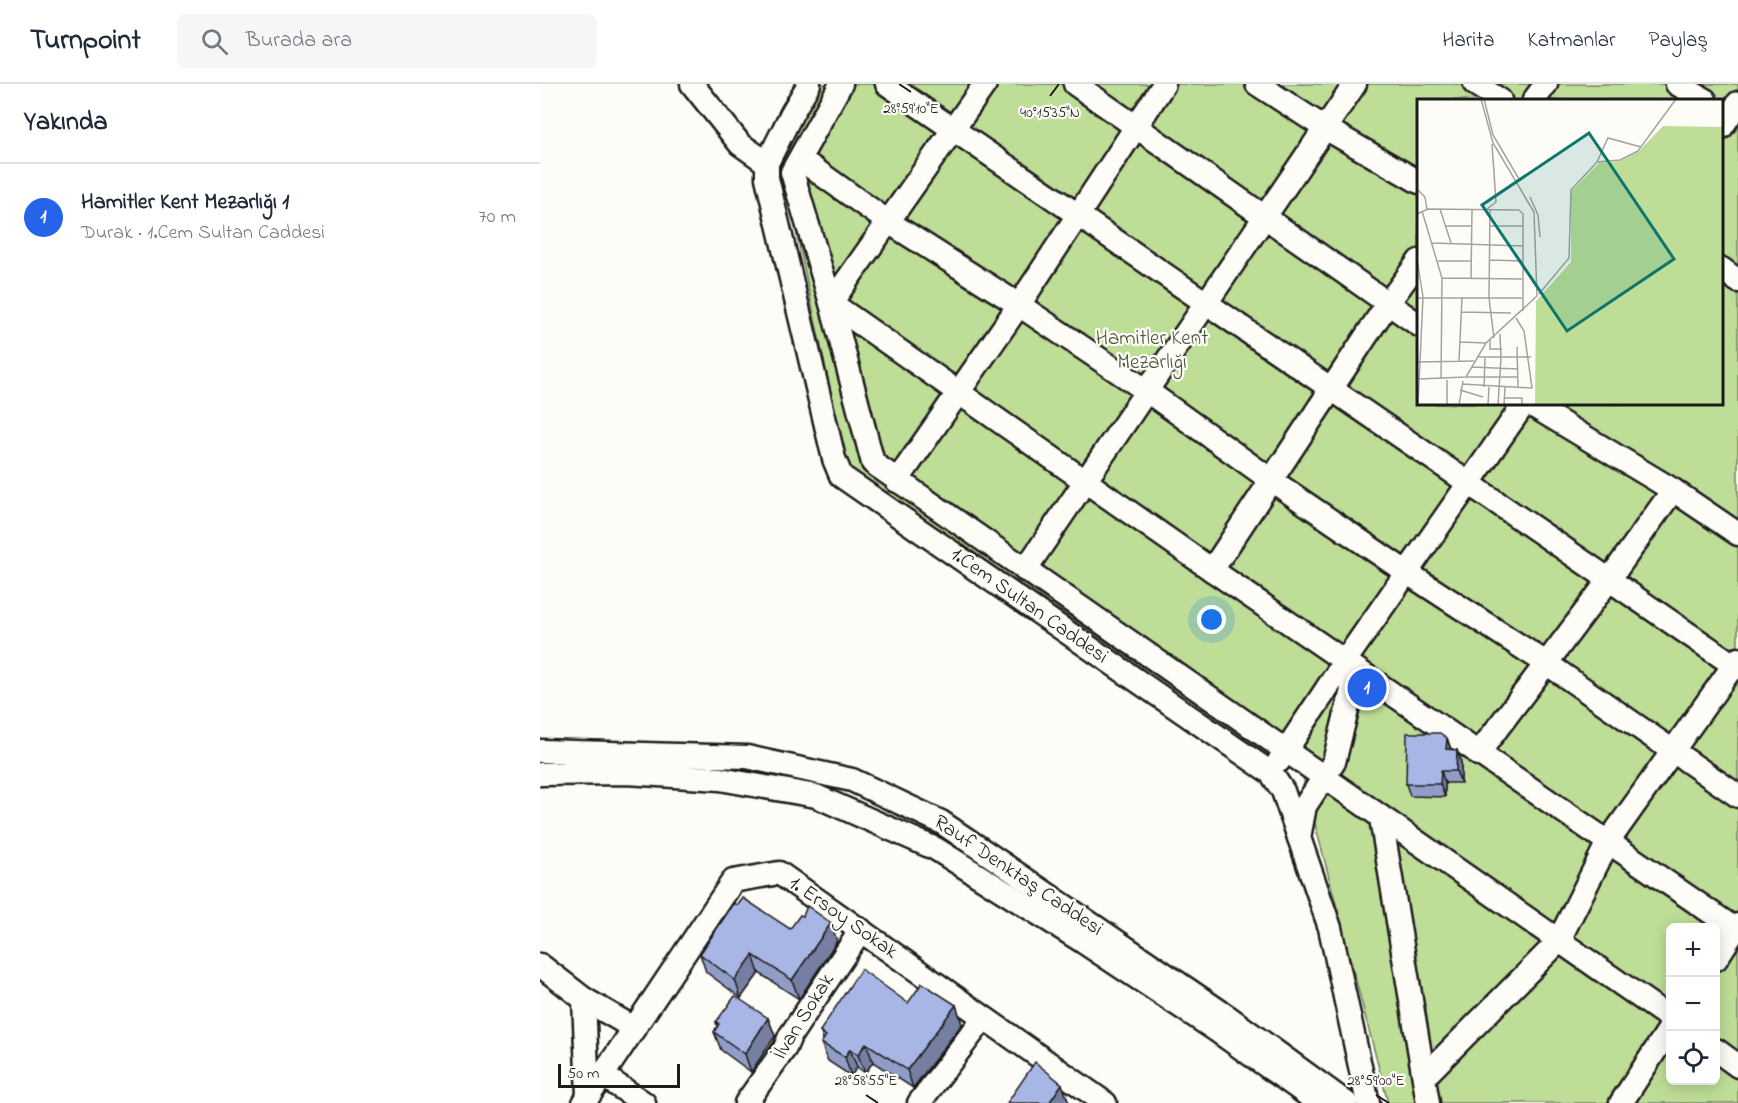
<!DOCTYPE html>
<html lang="tr">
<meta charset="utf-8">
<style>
body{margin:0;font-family:"Indie Flower",sans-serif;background:#f6f6f7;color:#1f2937}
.controls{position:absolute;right:18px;bottom:18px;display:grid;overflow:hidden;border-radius:9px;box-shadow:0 3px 15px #0003}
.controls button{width:54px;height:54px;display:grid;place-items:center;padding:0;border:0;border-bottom:2px solid #e0e1e3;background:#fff;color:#1f2937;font:30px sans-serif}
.scale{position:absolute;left:18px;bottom:15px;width:122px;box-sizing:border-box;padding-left:6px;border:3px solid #1c1c1c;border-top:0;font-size:16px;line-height:21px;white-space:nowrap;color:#1c1c1c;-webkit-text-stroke:4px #fdfcf7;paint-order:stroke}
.you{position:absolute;left:672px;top:536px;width:21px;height:21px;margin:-15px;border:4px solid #fff;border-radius:50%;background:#1a73e8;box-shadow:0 0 0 9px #1a73e833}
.badge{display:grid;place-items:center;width:39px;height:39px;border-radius:50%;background:#2563eb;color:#fff;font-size:20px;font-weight:700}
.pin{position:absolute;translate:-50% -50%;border:3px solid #fff;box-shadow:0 2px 6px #0006}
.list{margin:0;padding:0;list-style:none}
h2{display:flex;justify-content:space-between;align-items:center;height:78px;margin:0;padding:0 24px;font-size:26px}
h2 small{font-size:20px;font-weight:400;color:#747a83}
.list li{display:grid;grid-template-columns:39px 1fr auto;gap:18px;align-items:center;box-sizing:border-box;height:108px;padding:0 24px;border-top:2px solid #e0e1e3}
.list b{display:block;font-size:22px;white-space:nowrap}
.list p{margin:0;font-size:20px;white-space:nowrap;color:#747a83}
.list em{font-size:20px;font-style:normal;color:#747a83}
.icon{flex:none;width:33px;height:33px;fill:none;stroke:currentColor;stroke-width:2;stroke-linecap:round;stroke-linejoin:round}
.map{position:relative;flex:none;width:1198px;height:1019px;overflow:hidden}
header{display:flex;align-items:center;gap:36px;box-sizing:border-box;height:84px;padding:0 30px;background:#fff;border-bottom:2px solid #e0e1e3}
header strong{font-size:28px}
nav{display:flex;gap:33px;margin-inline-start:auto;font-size:21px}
.search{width:420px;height:54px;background:#f6f6f7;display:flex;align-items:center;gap:15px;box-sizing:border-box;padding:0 21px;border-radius:9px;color:#747a83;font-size:22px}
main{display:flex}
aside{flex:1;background:#fff}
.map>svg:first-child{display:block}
.green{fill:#bede97;stroke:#6d7d5a;stroke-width:1.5;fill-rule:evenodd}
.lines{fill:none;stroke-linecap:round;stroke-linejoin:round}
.minor-casing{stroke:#1c1c1c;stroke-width:27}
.minor{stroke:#fdfcf7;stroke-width:22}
.wall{fill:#909dc6;stroke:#1c1c1c;stroke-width:1.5}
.shaded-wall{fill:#767fa1;stroke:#1c1c1c;stroke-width:1.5}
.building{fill:#a8b6e6;stroke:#1c1c1c;stroke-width:1.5}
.ticks{fill:none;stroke:#1c1c1c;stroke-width:2}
.labels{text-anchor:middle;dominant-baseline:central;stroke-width:4.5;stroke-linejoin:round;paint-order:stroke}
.park-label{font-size:21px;fill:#4d5641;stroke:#fdfcf7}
.street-label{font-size:21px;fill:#1c1c1c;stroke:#fdfcf7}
.inset-road{fill:none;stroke:#a3a29f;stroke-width:1.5}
.view{fill:#0f766e;fill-opacity:0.15;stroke:#0f766e;stroke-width:3}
.inset-edge{fill:none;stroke:#1c1c1c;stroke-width:3}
.ticks-label{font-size:15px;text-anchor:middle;fill:#1c1c1c;stroke:#fdfcf7;stroke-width:4.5;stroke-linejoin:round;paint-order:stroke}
</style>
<header>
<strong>Turnpoint</strong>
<div class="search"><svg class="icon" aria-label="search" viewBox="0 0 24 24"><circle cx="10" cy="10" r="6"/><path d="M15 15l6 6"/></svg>Burada ara</div>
<nav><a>Harita</a><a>Katmanlar</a><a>Paylaş</a></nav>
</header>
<main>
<aside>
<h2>Yakında<small></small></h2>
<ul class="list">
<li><span class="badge">1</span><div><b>Hamitler Kent Mezarlığı 1</b><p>Durak · 1.Cem Sultan Caddesi</p></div><em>70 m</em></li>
</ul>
</aside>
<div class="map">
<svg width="1198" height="1019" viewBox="0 0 1198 1019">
<rect width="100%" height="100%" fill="#fdfcf7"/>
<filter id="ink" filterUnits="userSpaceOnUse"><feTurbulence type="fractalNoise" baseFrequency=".0167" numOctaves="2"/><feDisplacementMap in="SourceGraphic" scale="12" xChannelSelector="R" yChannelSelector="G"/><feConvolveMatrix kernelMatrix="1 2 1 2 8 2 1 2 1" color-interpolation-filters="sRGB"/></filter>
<g filter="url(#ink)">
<!-- green -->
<path class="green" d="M281,0H1198V1019H848L762,690L307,383L240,73ZM879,16H1182V320H879ZM1130,844H1176V996H1130Z"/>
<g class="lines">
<defs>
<g id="minor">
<polyline points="152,0 200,60 227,79"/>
<polyline points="269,0 252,29 227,79 227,94 294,375 301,392 731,689 743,707 790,844 828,1019"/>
<polyline points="301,0 252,88 291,219 333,379 1130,934"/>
<polyline points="347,0 1198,584"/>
<polyline points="445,0 291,219 672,486 1198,847"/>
<polyline points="535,0 879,241"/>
<polyline points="717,0 785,44 879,98"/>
<polyline points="935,0 960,16"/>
<polyline points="1137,0 1165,16"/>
<polyline points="994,16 1006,0"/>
<polyline points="1182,43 1198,19"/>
<polyline points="260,75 347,137 479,221 607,307 731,396 866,488 1006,579 1198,712"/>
<polyline points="1182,185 1198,197"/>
<polyline points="990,320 1133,406 1198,450"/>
<polyline points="357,397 479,221 624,0"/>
<polyline points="485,486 815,0"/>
<polyline points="672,486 848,219 879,177"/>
<polyline points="0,667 207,673 312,696 401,738 688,933 806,1019"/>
<polyline points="938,670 1069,496 1133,406"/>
<polyline points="739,677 805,577 984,320"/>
<polyline points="0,690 87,689 180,695 276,712 396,765 542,857 676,946 779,1019"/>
<polyline points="841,734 888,1019"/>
<polyline points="759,754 765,722 794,678 812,606 808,579"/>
<polyline points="1176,875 1198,841"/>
<polyline points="0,881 44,915 48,1012"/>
<polyline points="44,915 94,944"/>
<polyline points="1176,966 1198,982"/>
<polyline points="62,991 104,1019"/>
<polyline points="885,992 1018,858 1068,758 1198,575"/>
<polyline points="44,1019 193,797 239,789 565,1019"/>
<polyline points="206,1019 245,964 250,952 321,846"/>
<polyline points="379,1019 443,935"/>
<polyline points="1081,1019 1130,944"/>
</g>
</defs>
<!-- minor casing -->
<use href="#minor" class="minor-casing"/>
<!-- minor -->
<use href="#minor" class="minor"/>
</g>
<!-- wall -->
<g class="wall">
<polygon points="907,654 911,665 917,666 921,678 921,699 905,699 905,713 870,712 866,700"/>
<polygon points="250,845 297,857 259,915 219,889 201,914 166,888 160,870"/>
<polygon points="368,919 416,921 422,940 373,1004 333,978 325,989 317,983 311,992 288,977 281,959 283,955 280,947"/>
<polygon points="228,934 235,952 211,988 181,966 174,948 177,942 176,938"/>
</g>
<!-- shaded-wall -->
<g class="shaded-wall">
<polygon points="907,654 911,667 906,665"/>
<polygon points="917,666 921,678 921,699 916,687"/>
<polygon points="901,687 905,699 905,713 900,700"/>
<polygon points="291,839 297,857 259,915 252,896"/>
<polygon points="213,871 219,889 201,914 195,896"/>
<polygon points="416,921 422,940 373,1004 367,986"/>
<polygon points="228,934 235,952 211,988 205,970"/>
<polygon points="326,959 333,978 325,989 318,971"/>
<polygon points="310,965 317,983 311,992 305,973"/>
<polygon points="522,1000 529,1019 509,1019"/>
</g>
<!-- building -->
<g class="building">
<polygon points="867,649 900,649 907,654 906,665 917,666 916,687 901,687 900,700 866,700"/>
<polygon points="203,814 250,845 260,831 263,832 267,822 291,839 252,896 213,871 195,896 160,870 194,819 198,821"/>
<polygon points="321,885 368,919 382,899 416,921 367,986 326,959 318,971 310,965 305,973 281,959 286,952 280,947"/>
<polygon points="195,912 228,934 205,970 174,948 179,940 176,938"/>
<polygon points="495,978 522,1000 509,1019 467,1019"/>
</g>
</g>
<!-- ticks -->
<path class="ticks" d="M359,0L371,8M510,12L519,0M326,1011L338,1019M836,1011L849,1019"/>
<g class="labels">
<!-- park labels -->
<g class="park-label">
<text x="612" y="255">Hamitler Kent<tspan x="612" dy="24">Mezarlığı</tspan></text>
</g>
<!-- street labels -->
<g class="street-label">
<text transform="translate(489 522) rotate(35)">1.Cem Sultan Caddesi</text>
<text transform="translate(478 792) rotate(34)">Rauf Denktaş Caddesi</text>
<text transform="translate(303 834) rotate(35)">1. Ersoy Sokak</text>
<text transform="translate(264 933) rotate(-58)">İlvan Sokak</text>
</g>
</g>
<!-- overview -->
<g transform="translate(877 15)">
<rect width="306" height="306" fill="#fdfcf7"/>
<path d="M246,27L306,28V306H118L119,202L154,163V93L182,64L203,62L222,52Z" fill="#bede97"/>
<path class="inset-road" d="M67,0L76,36L102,80M180,63L191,39L224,48M1,91L8,98L10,111M113,98L121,116L123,138M23,110L34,144M70,110L79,103L75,45M73,110L72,199L77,239M5,112L25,179L24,280M0,115L11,110L102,111L106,115V212M29,127H55M73,127H106M15,144L106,147M0,160L6,198L1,306M73,161L105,162M21,162H55M25,179L105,180M54,180L55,111M122,195L152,159L154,91L180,63L203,61L221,52L259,0M0,199H105M44,213L94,214M83,235L84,259M73,241V250H85M43,243L69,244M100,248L101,288M60,258H114M42,262L45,198M0,263L57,262M55,268L101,270M49,278H101M1,280L49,278L69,244L120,197L117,113L76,44L64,0M45,285L115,289L107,232L99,219M67,288L68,259M43,291L66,298M87,299H105V306M30,306V281M42,306L46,282M71,306L72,288M81,306L84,259M87,306L88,288"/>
<path class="view" d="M172,34L257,160L150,232L65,106Z"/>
<rect width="306" height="306" class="inset-edge"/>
</g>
<g class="ticks-label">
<text x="371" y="29">28°59'10"E</text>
<text x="510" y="33">40°15'35"N</text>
<text x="326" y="1001">28°58'55"E</text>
<text x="836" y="1001">28°59'00"E</text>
</g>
</svg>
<div class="controls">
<button>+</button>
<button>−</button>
<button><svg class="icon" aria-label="locate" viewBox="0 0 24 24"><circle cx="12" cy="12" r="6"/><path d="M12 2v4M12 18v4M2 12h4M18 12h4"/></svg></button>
</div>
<div class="scale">50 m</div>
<div class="you"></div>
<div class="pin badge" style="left:827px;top:604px">1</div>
</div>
</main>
